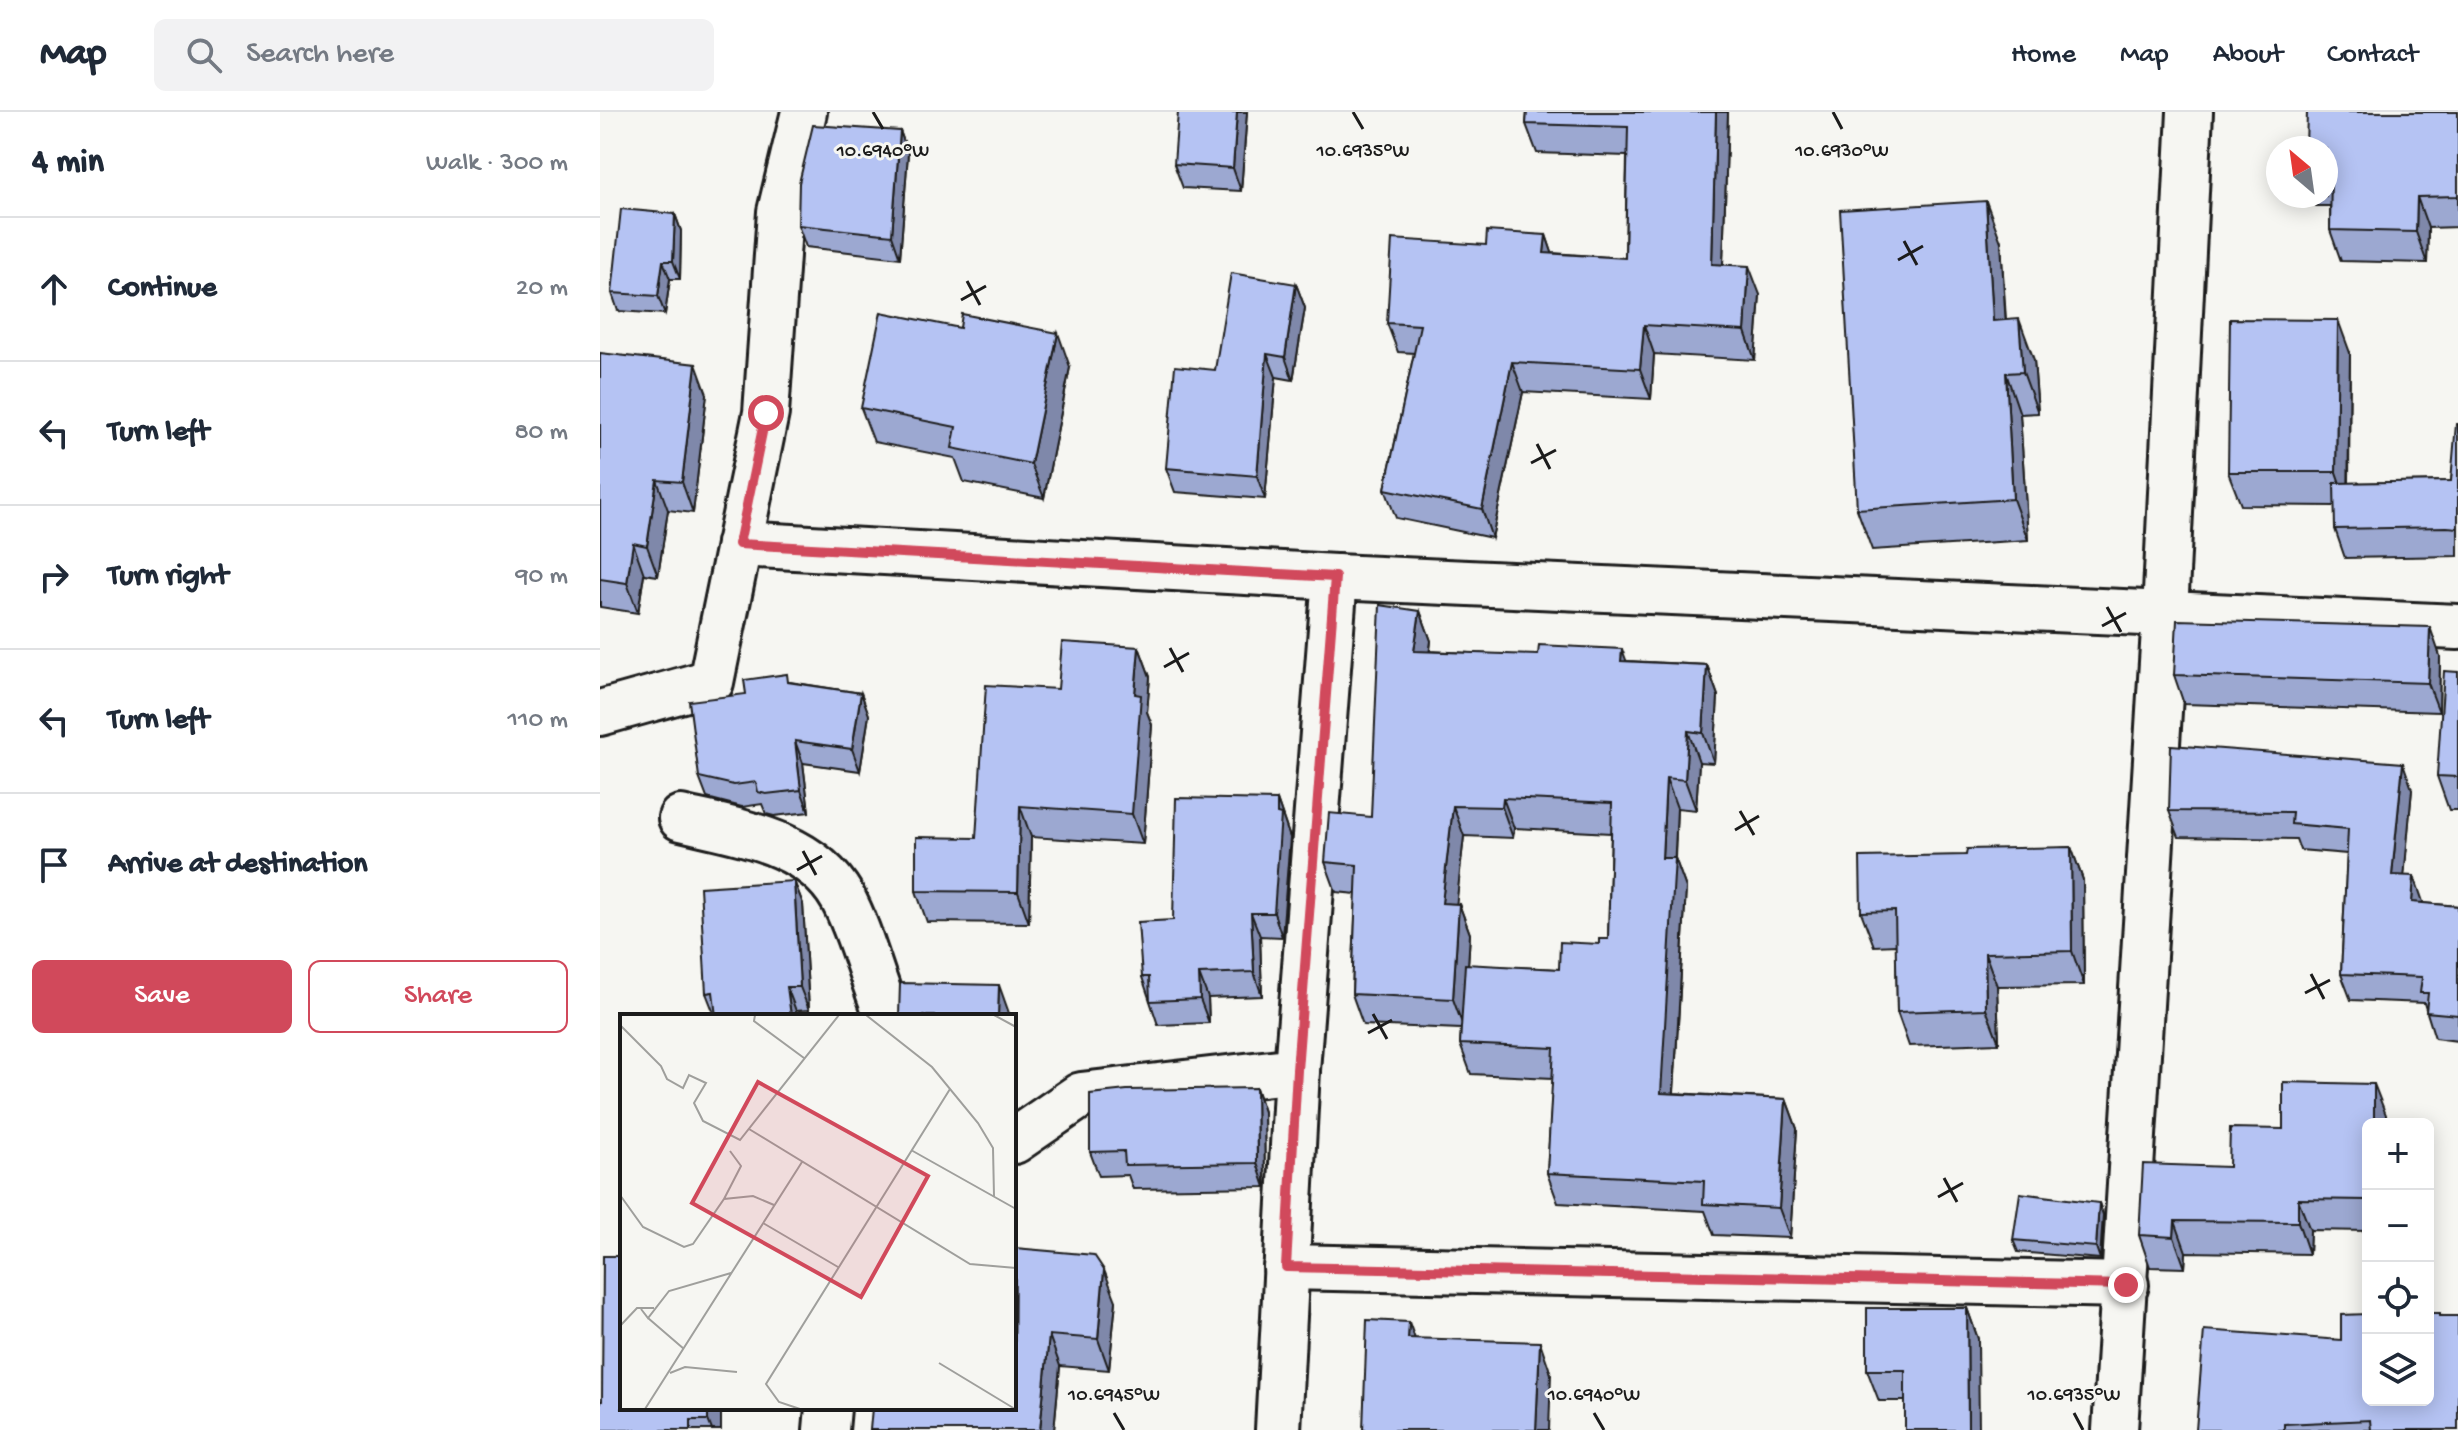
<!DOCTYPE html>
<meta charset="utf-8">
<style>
body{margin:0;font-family:"Gochi Hand",sans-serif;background:#f2f2f3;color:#1f2937}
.controls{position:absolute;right:24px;bottom:24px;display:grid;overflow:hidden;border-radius:12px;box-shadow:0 4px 20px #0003}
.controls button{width:72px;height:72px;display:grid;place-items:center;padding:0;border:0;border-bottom:2px solid #e0e1e3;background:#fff;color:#1f2937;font:40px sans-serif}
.compass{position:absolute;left:1666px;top:24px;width:72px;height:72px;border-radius:50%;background:#fff;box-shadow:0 4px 20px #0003;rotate:331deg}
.stop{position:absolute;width:24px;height:24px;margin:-18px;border:6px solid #d1495b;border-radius:50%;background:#fff}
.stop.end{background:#d1495b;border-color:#fff;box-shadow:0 2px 8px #0008}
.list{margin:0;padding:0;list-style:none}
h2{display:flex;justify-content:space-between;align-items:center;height:104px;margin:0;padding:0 32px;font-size:34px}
h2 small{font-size:26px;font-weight:400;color:#747a83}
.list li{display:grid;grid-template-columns:52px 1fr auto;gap:24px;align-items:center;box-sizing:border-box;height:144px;padding:0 32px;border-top:2px solid #e0e1e3}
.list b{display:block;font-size:30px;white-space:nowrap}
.list em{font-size:26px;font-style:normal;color:#747a83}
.actions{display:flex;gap:16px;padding:24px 32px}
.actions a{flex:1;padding:18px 0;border:2px solid #d1495b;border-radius:12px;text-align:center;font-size:28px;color:#d1495b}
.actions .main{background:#d1495b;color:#fff}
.icon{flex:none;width:44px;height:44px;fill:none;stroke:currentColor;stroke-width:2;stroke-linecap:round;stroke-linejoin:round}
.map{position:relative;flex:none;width:1858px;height:1318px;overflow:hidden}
header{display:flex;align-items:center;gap:48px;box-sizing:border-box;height:112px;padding:0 40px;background:#fff;border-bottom:2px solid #e0e1e3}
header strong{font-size:38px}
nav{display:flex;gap:44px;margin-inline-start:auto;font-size:28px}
.search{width:560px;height:72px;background:#f2f2f3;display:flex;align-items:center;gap:20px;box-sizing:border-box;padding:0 28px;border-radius:12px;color:#747a83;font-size:30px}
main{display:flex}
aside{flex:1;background:#fff}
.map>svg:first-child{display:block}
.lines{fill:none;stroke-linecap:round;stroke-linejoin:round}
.street-casing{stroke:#1c1c1c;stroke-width:50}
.street{stroke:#f6f6f2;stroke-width:44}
.wall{fill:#9ca8d1;stroke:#1c1c1c;stroke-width:2;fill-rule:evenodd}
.shaded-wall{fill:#7f88aa;stroke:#1c1c1c;stroke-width:2}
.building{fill:#b5c3f3;stroke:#1c1c1c;stroke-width:2}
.route{stroke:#d1495b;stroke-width:10}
.ticks{fill:none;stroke:#1c1c1c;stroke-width:3}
.inset-road{fill:none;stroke:#9f9f9c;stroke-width:2}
.view{fill:#d1495b;fill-opacity:0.15;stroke:#d1495b;stroke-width:4}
.inset-edge{fill:none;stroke:#1c1c1c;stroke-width:4}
.ticks-label{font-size:20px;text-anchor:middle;fill:#1c1c1c;stroke:#f6f6f2;stroke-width:6;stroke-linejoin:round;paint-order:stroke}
</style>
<header>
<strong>Map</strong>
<div class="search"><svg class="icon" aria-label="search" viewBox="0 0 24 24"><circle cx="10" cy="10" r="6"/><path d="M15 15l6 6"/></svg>Search here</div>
<nav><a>Home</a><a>Map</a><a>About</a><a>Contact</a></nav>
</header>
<main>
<aside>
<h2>4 min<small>Walk · 300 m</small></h2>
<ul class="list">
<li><svg class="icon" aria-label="ahead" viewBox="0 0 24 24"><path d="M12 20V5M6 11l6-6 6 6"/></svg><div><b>Continue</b></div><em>20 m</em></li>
<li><svg class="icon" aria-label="left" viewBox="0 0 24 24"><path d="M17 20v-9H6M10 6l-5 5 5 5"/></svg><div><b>Turn left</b></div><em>80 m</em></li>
<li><svg class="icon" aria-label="right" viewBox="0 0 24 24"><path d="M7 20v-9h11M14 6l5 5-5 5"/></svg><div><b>Turn right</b></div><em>90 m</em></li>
<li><svg class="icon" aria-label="left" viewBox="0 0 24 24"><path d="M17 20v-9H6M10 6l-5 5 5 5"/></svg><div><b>Turn left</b></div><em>110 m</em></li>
<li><svg class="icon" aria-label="arrive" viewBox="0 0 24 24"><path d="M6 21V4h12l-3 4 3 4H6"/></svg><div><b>Arrive at destination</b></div></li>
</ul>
<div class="actions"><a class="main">Save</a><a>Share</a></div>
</aside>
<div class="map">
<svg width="1858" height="1318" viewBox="0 0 1858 1318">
<rect width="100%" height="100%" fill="#f6f6f2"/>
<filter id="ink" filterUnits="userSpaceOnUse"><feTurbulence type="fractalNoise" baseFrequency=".0125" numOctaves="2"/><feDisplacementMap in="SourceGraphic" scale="16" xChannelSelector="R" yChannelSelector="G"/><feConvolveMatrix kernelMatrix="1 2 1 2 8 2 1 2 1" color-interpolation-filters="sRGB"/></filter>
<g filter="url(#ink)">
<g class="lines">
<defs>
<g id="street">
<polyline points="139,432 735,465 1858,515"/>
<polyline points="0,601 111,570 166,301 180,100 204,0"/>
<path d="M81,706C138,720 210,729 242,785C260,818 270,860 284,895L283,904"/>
<polyline points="414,1029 481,983 697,958"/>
<polyline points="686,1155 1526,1173"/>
<polyline points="226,1318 228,1296"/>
<polyline points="678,1318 697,958 735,465"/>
<polyline points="1515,1318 1565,501 1590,0"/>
</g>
</defs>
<!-- street casing -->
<use href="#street" class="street-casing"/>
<!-- street -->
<use href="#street" class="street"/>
</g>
<!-- wall -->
<g class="wall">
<polygon points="647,0 641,79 583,76 574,52"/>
<polygon points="927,0 1128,0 1123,152 1160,183 1155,248 1054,242 1051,287 923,280 892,426 796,406 785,377 814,241 798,240 787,211 886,133 946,123 952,141 1025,146 1027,44 937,41 926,12"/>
<polygon points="1858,0 1858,115 1828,116 1827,151 1741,149 1730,118 1730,94 1716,94 1713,84 1726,84 1726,36"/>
<polygon points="300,19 308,41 300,146 206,135 198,113"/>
<polygon points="75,102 81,119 80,167 70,167 65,202 18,199 12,181"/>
<polygon points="1401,130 1406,208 1434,248 1438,301 1420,302 1428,428 1272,438 1257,397"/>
<polygon points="696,172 705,196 693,268 676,265 665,387 575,380 566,356 615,258"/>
<polygon points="0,241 107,282 93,401 68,398 58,464 44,462 38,501 0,495"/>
<polygon points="1750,241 1749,371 1851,369 1858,312 1858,444 1745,446 1735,417 1735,394 1641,393 1628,360"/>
<polygon points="470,255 444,386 364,370 355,346 274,330 261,296"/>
<path d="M820,499L831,529L830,539L1107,553L1118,584L1114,651L1099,650L1096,698L1077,696L1075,746L1086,776L1074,981L1186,987L1197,1017L1190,1126L1114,1123L1105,1099L958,1091L947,1061L953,966L871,962L860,932L861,917L763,913L752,882L756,782L736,780L725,750L771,705ZM914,716L1011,721L1008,827L959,857L868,853L870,822L859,792H856L864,724L913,726Z"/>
<polygon points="539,535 550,565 547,600 552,613 543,732 431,725 429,811 327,810 316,779 376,726 458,577"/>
<polygon points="1840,544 1839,600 1584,592 1574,563"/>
<polygon points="1858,560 1858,698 1849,698 1837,664"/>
<polygon points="190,570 261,581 269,603 260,659 203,651 209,700 174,704 166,702 162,692 142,695 107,686 99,665 146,582"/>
<polygon points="1812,677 1804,763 1823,791 1858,794 1858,929 1835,926 1824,891 1751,888 1741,862 1747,742 1700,738 1696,727 1579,725 1569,699"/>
<polygon points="677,688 690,726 682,825 660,824 662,884 608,886 609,911 558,913 542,865"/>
<polygon points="1471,735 1483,768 1484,873 1397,874 1399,931 1309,934 1297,900 1296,833 1274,834 1261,800 1366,743"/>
<polygon points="194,769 203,792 209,898 196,899 196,904 115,904 106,881"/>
<polygon points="656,976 664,1000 665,1075 533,1077 528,1063 499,1064 490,1040"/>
<polygon points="1786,1003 1768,1012 1768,1119 1710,1118 1709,1142 1586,1140 1585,1156 1550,1155 1539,1123 1629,1055 1683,1017"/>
<polygon points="1499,1091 1503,1103 1500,1147 1418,1140 1413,1128"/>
<polygon points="414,1143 516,1189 509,1258 460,1254 454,1318 270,1318 414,1296"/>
<polygon points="1367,1196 1378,1227 1305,1289 1279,1289 1267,1258"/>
<polygon points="1842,1204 1858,1318 1596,1318 1741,1228"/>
<polygon points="121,1296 121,1318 0,1318"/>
</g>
<!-- shaded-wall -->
<g class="shaded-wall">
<polygon points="637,0 647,0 641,79 633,56"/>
<polygon points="1116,0 1128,0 1122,181 1112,152"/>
<polygon points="300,19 308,41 300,146 292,123"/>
<polygon points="1817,85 1828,116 1827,151 1816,120"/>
<polygon points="1386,89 1401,130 1408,250 1393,209"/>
<polygon points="75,102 81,119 80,167 73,149"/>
<polygon points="946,123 956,152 944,141"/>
<polygon points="63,149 70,167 65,202 58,184"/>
<polygon points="1149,154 1160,183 1155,248 1145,219"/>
<polygon points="696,172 705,196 693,268 685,245"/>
<polygon points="1419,207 1434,248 1438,301 1423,260"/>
<polygon points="1738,208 1750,241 1748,394 1736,360"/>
<polygon points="1044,213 1054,242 1051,287 1040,257"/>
<polygon points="458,221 470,255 444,386 431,352"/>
<polygon points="667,242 676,265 665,387 657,364"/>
<polygon points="912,250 923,280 892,426 882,397"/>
<polygon points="96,252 107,282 93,401 82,370"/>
<polygon points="1406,261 1420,302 1428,428 1413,387"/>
<polygon points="57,368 68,398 58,464 47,434"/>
<polygon points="33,431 44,462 38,501 27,471"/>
<polygon points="820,499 831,529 825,569 814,539"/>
<polygon points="1830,515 1840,544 1839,600 1828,571"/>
<polygon points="539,535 550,565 547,600 552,613 543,732 532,702 535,582"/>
<polygon points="1022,537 1033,567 1021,549"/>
<polygon points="1107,553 1118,584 1114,651 1103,621"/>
<polygon points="261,581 269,603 260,659 252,637"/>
<polygon points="1088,619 1099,650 1096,698 1085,668"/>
<polygon points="195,629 203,651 209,700 201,678"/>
<polygon points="1803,651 1812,677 1802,789 1792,763"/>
<polygon points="1066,666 1077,696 1074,759 1075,746 1086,776 1072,1011 1061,981 1062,746"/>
<polygon points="903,686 914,716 913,726 902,695"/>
<polygon points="677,688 690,726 682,825 674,801"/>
<polygon points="420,694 431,725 429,811 418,780"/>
<polygon points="853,694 864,724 853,822 842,791"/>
<polygon points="1471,735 1483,768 1484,873 1472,839"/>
<polygon points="1814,764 1823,790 1822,816 1812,790"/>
<polygon points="194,769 203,792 209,898 200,875"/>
<polygon points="859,792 870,822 864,917 853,887"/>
<polygon points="651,801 660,824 662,884 654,860"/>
<polygon points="1385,841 1397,874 1399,931 1386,897"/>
<polygon points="599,862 608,886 609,911 600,887"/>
<polygon points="399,873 410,904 398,904"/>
<polygon points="187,875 196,899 196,904 191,904"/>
<polygon points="1774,972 1786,1003 1786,1012 1774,1012"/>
<polygon points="656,976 664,1000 665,1075 657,1051"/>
<polygon points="1186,987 1197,1017 1190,1126 1179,1096"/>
<polygon points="1698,1087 1710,1118 1709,1142 1698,1110"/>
<polygon points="1499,1091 1503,1103 1500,1147 1496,1135"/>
<polygon points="1575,1109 1586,1140 1585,1156 1574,1125"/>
<polygon points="504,1158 516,1189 509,1258 498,1227"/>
<polygon points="1367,1196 1378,1227 1379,1318 1368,1318"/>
<polygon points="809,1210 820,1241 808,1226"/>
<polygon points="449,1223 460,1254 454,1318 440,1318"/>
<polygon points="940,1230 951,1262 949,1318 936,1318"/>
<polygon points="108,1296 121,1296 121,1318 112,1318 108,1308"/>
</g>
<!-- building -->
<g class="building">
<polygon points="578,0 637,0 633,56 574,52"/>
<polygon points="927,0 1116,0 1112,152 1149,154 1145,219 1044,213 1040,257 912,250 882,397 785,377 820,213 787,211 792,127 886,133 887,119 946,123 944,141 1025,146 1028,15 926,12"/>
<polygon points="1707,0 1858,0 1858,84 1817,85 1816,120 1730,118 1731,63 1726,63 1726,36 1706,36"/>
<polygon points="213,13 300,19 292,123 198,113 199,71"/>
<polygon points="1386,89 1393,209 1419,207 1423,260 1406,261 1413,387 1257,397 1240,98"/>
<polygon points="21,97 75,102 73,149 63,149 58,184 12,181"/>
<polygon points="631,161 696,172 685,245 667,242 657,364 566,356 575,254 615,258"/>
<polygon points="281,200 360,216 362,202 458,221 431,352 352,336 356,315 261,296"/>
<polygon points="1630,207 1738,208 1736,360 1628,360"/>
<polygon points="0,241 96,252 82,370 57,368 47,434 33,431 27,471 0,467"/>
<polygon points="1856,312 1858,312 1858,416 1847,415 1735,417 1734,371 1851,369"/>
<polygon points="780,493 820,499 814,539 938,543 939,533 1022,537 1021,549 1107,553 1103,621 1088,619 1085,668 1066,666 1062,746 1075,746 1061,981 1186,987 1179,1096 1103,1092 1104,1069 947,1061 954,936 860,932 865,852 959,857 960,830 999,832 999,827 1008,827 1012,691 903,686 902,695 853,694 842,791 859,792 853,887 752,882 757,753 725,750 729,701 771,705"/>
<polygon points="1577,508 1830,515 1828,571 1574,563"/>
<polygon points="462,530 539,535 535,582 541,583 532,702 420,694 418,780 316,779 316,725 376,726 386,573 458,577"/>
<polygon points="1844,559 1858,560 1858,665 1837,664"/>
<polygon points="187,562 188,570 261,581 252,637 195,629 201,678 166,682 158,680 156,670 134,673 99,665 89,589 146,582 144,568"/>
<polygon points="1571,633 1803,651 1792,763 1814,764 1812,790 1858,794 1858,903 1826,900 1828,881 1820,881 1822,865 1741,862 1748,717 1691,712 1692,700 1569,699"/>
<polygon points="576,686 677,688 677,702 681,703 674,801 651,801 654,860 599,862 600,887 550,889 549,865 542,865 538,810 573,808"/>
<polygon points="1471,735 1472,839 1385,841 1386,897 1297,900 1295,799 1261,800 1260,745 1366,743 1367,737"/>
<polygon points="194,769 200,875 187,875 191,904 116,904 113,880 106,881 100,775"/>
<polygon points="300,871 399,873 398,904 299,904"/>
<polygon points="1683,970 1774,972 1774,1012 1768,1012 1768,1088 1698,1087 1698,1110 1575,1109 1574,1125 1539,1123 1543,1052 1629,1055 1630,1016 1683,1017"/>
<polygon points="656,976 657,1051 525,1053 524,1039 490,1040 490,982 527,978"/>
<polygon points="1420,1081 1499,1091 1496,1135 1413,1128"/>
<polygon points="415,1136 494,1143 504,1158 498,1227 449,1223 440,1318 270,1318 272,1296 414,1296"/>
<polygon points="3,1144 22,1144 22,1296 108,1296 108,1308 91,1308 91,1318 0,1318 0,1289 2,1289"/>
<polygon points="1267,1196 1367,1196 1368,1318 1305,1318 1305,1258 1267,1258"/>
<polygon points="1828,1201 1840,1201 1840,1204 1858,1204 1858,1318 1771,1318 1770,1308 1684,1312 1684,1318 1596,1318 1604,1218 1741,1228 1741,1203 1768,1202 1768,1288 1828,1288"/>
<polygon points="767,1208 809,1210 808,1226 940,1230 936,1318 763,1318"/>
</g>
</g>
<g class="lines" filter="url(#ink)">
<!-- route -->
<polyline class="route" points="166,301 139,432 735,465 697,958 686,1155 1526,1173"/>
</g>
<!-- ticks -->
<path class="ticks" d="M273,0L283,17M753,0L763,17M1233,0L1242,17M1304,129L1317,153M1298,148L1323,134M367,169L380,193M361,188L386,174M937,332L950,357M931,351L956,338M1507,495L1521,520M1502,514L1526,501M570,536L583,560M564,555L589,541M1140,699L1154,723M1135,718L1159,704M203,739L216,763M197,758L222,744M1711,862L1724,887M1705,881L1730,868M773,902L787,927M768,921L792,908M1344,1066L1357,1090M1338,1085L1363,1071M514,1301L524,1318M994,1301L1004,1318M1474,1301L1483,1318"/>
<!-- overview -->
<g transform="translate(20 902)">
<rect width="396" height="396" fill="#f6f6f2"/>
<path class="inset-road" d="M135,1L134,7L184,44M246,1L312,53L358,109L373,134L374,182M374,1L396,13M0,11L41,52L47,65L63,74L69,61L86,69L74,89L83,107L120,126L219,1M129,115L350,250L396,254M291,136L396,195M0,181L23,213L64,233L73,230L104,185L133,182L154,191M104,185L121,152L110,137M143,209L218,253M21,295L28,304L49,277L111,259M28,304L64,335M0,312L17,294H34M319,349L395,395M50,359L65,353L117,358M25,395L182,148M180,395L159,388L146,370L330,75M395,395L396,371"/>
<path class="view" d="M138,68L308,162L241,283L72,189Z"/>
<rect width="396" height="396" class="inset-edge"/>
</g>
<g class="ticks-label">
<text x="283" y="44">10.6940°W</text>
<text x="763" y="44">10.6935°W</text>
<text x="1242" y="44">10.6930°W</text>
<text x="514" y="1288">10.6945°W</text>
<text x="994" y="1288">10.6940°W</text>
<text x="1474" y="1288">10.6935°W</text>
</g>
</svg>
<div class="controls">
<button>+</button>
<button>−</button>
<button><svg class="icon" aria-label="locate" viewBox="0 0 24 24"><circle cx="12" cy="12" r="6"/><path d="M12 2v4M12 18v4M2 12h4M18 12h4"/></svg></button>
<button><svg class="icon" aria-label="layers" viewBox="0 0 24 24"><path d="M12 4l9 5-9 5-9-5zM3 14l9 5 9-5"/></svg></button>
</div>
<svg class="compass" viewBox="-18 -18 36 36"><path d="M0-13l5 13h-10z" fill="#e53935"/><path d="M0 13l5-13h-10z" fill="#747a83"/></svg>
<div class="stop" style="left:166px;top:301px"></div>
<div class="stop end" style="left:1526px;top:1173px"></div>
</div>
</main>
